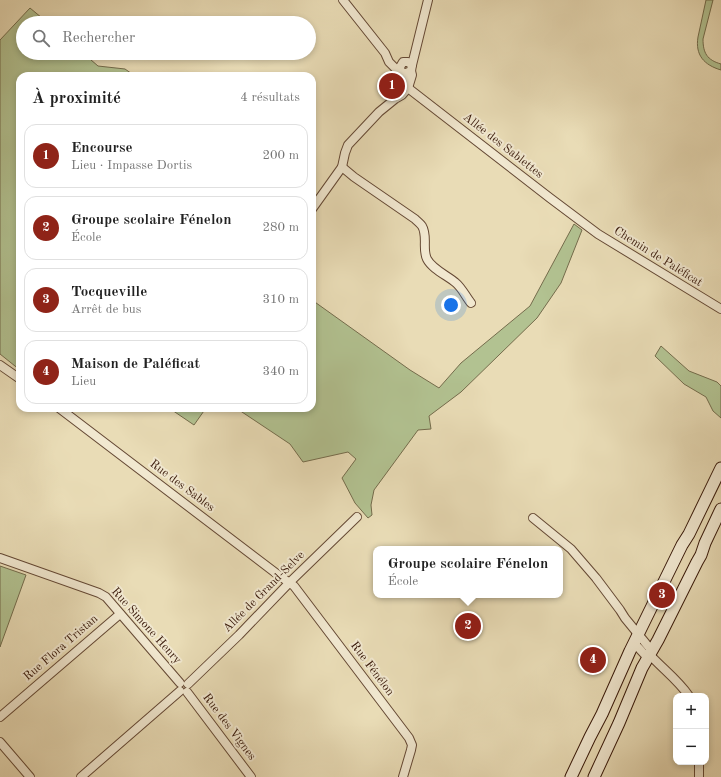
<!DOCTYPE html>
<html lang="fr">
<meta charset="utf-8">
<style>
body{margin:0;font-family:"Old Standard TT",serif;background:#f2f2f2;color:#222}
.controls{position:absolute;right:12px;bottom:12px;display:grid;overflow:hidden;border-radius:8px;box-shadow:0 2px 6px #0003}
.controls button{width:36px;height:36px;display:grid;place-items:center;padding:0;border:0;border-bottom:1px solid #e0e0e0;background:#fff;color:#222;font:20px sans-serif}
.you{position:absolute;left:451px;top:305px;width:14px;height:14px;margin:-10px;border:3px solid #fff;border-radius:50%;background:#1a73e8;box-shadow:0 0 0 6px #1a73e833}
.badge{display:grid;place-items:center;width:26px;height:26px;border-radius:50%;background:#8f2418;color:#fff;font-size:13px;font-weight:700}
.pin{position:absolute;translate:-50% -50%;border:2px solid #fff;box-shadow:0 1px 4px #0006}
.popup{position:absolute;left:373px;top:546px;width:190px;height:52px;box-sizing:border-box;display:grid;place-content:center;border-radius:8px;background:#fff;filter:drop-shadow(0 1px 3px #0005);font-size:13px;white-space:nowrap;color:#767676}
.popup b{font-size:15px;color:#222}
.popup::after{content:'';position:absolute;left:50%;top:100%;margin-left:-8px;border:8px solid transparent;border-top-color:#fff}
.list{margin:0;padding:0;list-style:none}
h2{display:flex;justify-content:space-between;align-items:center;height:52px;margin:0;padding:0 16px;font-size:17px}
h2 small{font-size:13px;font-weight:400;color:#767676}
.list li{display:grid;grid-template-columns:26px 1fr auto;gap:12px;align-items:center;box-sizing:border-box;height:64px;margin:0 8px 8px;padding:0 8px;border:1px solid #e0e0e0;border-radius:12px}
.list b{display:block;font-size:15px;white-space:nowrap}
.list p{margin:0;font-size:13px;white-space:nowrap;color:#767676}
.list em{font-size:13px;font-style:normal;color:#767676}
.icon{flex:none;width:22px;height:22px;fill:none;stroke:currentColor;stroke-width:2;stroke-linecap:round;stroke-linejoin:round}
.map{position:relative;flex:none;width:721px;height:777px;overflow:hidden}
.search{position:absolute;background:#fff;box-shadow:0 2px 6px #0003;left:16px;top:16px;width:300px;height:44px;display:flex;align-items:center;gap:10px;box-sizing:border-box;padding:0 14px;border-radius:22px;color:#767676;font-size:15px}
.panel{position:absolute;background:#fff;box-shadow:0 2px 6px #0003;left:16px;top:72px;width:300px;height:340px;border-radius:12px}
.map>svg:first-child{display:block}
.green{fill:#b2c291;stroke:#746c4c}
.lines{fill:none;stroke-linecap:round;stroke-linejoin:round}
.street-casing{stroke:#644834;stroke-width:10}
.secondary-casing{stroke:#371708;stroke-width:13}
.street{stroke:#f1e8d0;stroke-width:8}
.secondary{stroke:#f1e8d0;stroke-width:11}
.labels{text-anchor:middle;dominant-baseline:central;stroke-width:4;stroke-linejoin:round;paint-order:stroke}
.street-label{font-size:12px;fill:#371708;stroke:#f1e8d0}
</style>
<div class="map">
<svg width="721" height="777" viewBox="0 0 721 777">
<rect width="100%" height="100%" fill="#e9dcb6"/>
<filter id="stains"><feTurbulence type="fractalNoise" baseFrequency=".005" numOctaves="4"/><feColorMatrix values="0 0 0 0 .2 0 0 0 0 .09 0 0 0 0 .02 0 0 0 .5 -.17"/></filter>
<radialGradient id="worn" r=".72"><stop offset=".6" stop-color="#630" stop-opacity="0"/><stop offset="1" stop-color="#630" stop-opacity=".3"/></radialGradient>
<!-- green -->
<g class="green">
<path d="M706,0H713L703,39C703,53 707,60 721,64V70C704,65 695,55 698,37Z"/>
<polygon points="30,8 48,23 23,23 23,53 83,53 98,66 125,69 135,76 20,76 20,370 0,354 0,40"/>
<polygon points="574,224 582,230 561,283 537,318 461,392 429,416 431,429 418,430 374,490 371,505 372,515 368,518 355,503 342,478 356,459 348,452 303,462 290,444 236,408 312,408 312,300 410,370 439,388 461,363 530,306"/>
<polygon points="661,346 689,371 717,382 721,386 721,418 713,411 706,397 684,384 655,356"/>
<polygon points="169,408 206,408 194,425"/>
<polygon points="0,566 26,575 0,647"/>
</g>
<g class="lines">
<defs>
<g id="street">
<polyline points="343,0 385,53 389,62 397,70 400,69"/>
<polyline points="412,65 428,0"/>
<polyline points="404,73 406,73 411,71 412,65 408,62 403,62 400,67 401,72 404,73 408,88 550,198 598,234 721,309"/>
<path d="M342,167L354,177L415,219C417,221 420,223 422,226C428,236 422,249 427,259C432,269 448,276 456,283C462,288 466,297 471,303"/>
<polyline points="312,209 342,167 345,153 348,145 379,112 395,99 402,95 408,88 412,75 411,71"/>
<polyline points="0,365 20,379"/>
<polyline points="59,408 277,574 294,586 409,738 412,745 411,750 403,777"/>
<polyline points="533,518 571,549 596,578 620,610 625,618 652,651"/>
<polyline points="0,558 99,593 106,597 180,683"/>
<polyline points="634,643 648,658"/>
<path d="M650,655C663,669 678,680 689,696"/>
<polyline points="188,684 239,635 290,582 357,517"/>
<polyline points="187,692 251,777"/>
<polyline points="0,717 120,614"/>
<polyline points="0,742 30,777"/>
<polyline points="699,762 699,777"/>
<polyline points="81,777 180,691"/>
</g>
<g id="secondary">
<polyline points="571,777 590,737 602,714 630,651 682,545 689,534 721,468"/>
<polyline points="594,777 619,723 642,668 658,640 697,562 701,555 705,543 721,509"/>
</g>
</defs>
<!-- street casing -->
<use href="#street" class="street-casing"/>
<!-- secondary casing -->
<use href="#secondary" class="secondary-casing"/>
<!-- street -->
<use href="#street" class="street"/>
<!-- secondary -->
<use href="#secondary" class="secondary"/>
</g>
<g class="labels">
<!-- street labels -->
<g class="street-label">
<text transform="translate(503 146) rotate(38)">Allée des Sablettes</text>
<text transform="translate(658 257) rotate(32)">Chemin de Paléficat</text>
<text transform="translate(182 486) rotate(37)">Rue des Sables</text>
<text transform="translate(264 592) rotate(-45)">Allée de Grand-Selve</text>
<text transform="translate(146 626) rotate(48)">Rue Simone Henry</text>
<text transform="translate(61 648) rotate(-41)">Rue Flora Tristan</text>
<text transform="translate(372 669) rotate(53)">Rue Fénélon</text>
<text transform="translate(229 727) rotate(53)">Rue des Vignes</text>
</g>
</g>
<rect width="100%" height="100%" filter="url(#stains)"/>
<rect width="100%" height="100%" fill="url(#worn)"/>
</svg>
<div class="controls">
<button>+</button>
<button>−</button>
</div>
<div class="you"></div>
<div class="pin badge" style="left:392px;top:86px">1</div>
<div class="pin badge" style="left:468px;top:626px">2</div>
<div class="popup"><b>Groupe scolaire Fénelon</b>École</div>
<div class="pin badge" style="left:662px;top:595px">3</div>
<div class="pin badge" style="left:593px;top:660px">4</div>
<div class="search"><svg class="icon" aria-label="search" viewBox="0 0 24 24"><circle cx="10" cy="10" r="6"/><path d="M15 15l6 6"/></svg>Rechercher</div>
<section class="panel">
<h2>À proximité<small>4 résultats</small></h2>
<ul class="list">
<li><span class="badge">1</span><div><b>Encourse</b><p>Lieu · Impasse Dortis</p></div><em>200 m</em></li>
<li><span class="badge">2</span><div><b>Groupe scolaire Fénelon</b><p>École</p></div><em>280 m</em></li>
<li><span class="badge">3</span><div><b>Tocqueville</b><p>Arrêt de bus</p></div><em>310 m</em></li>
<li><span class="badge">4</span><div><b>Maison de Paléficat</b><p>Lieu</p></div><em>340 m</em></li>
</ul>
</section>
</div>
